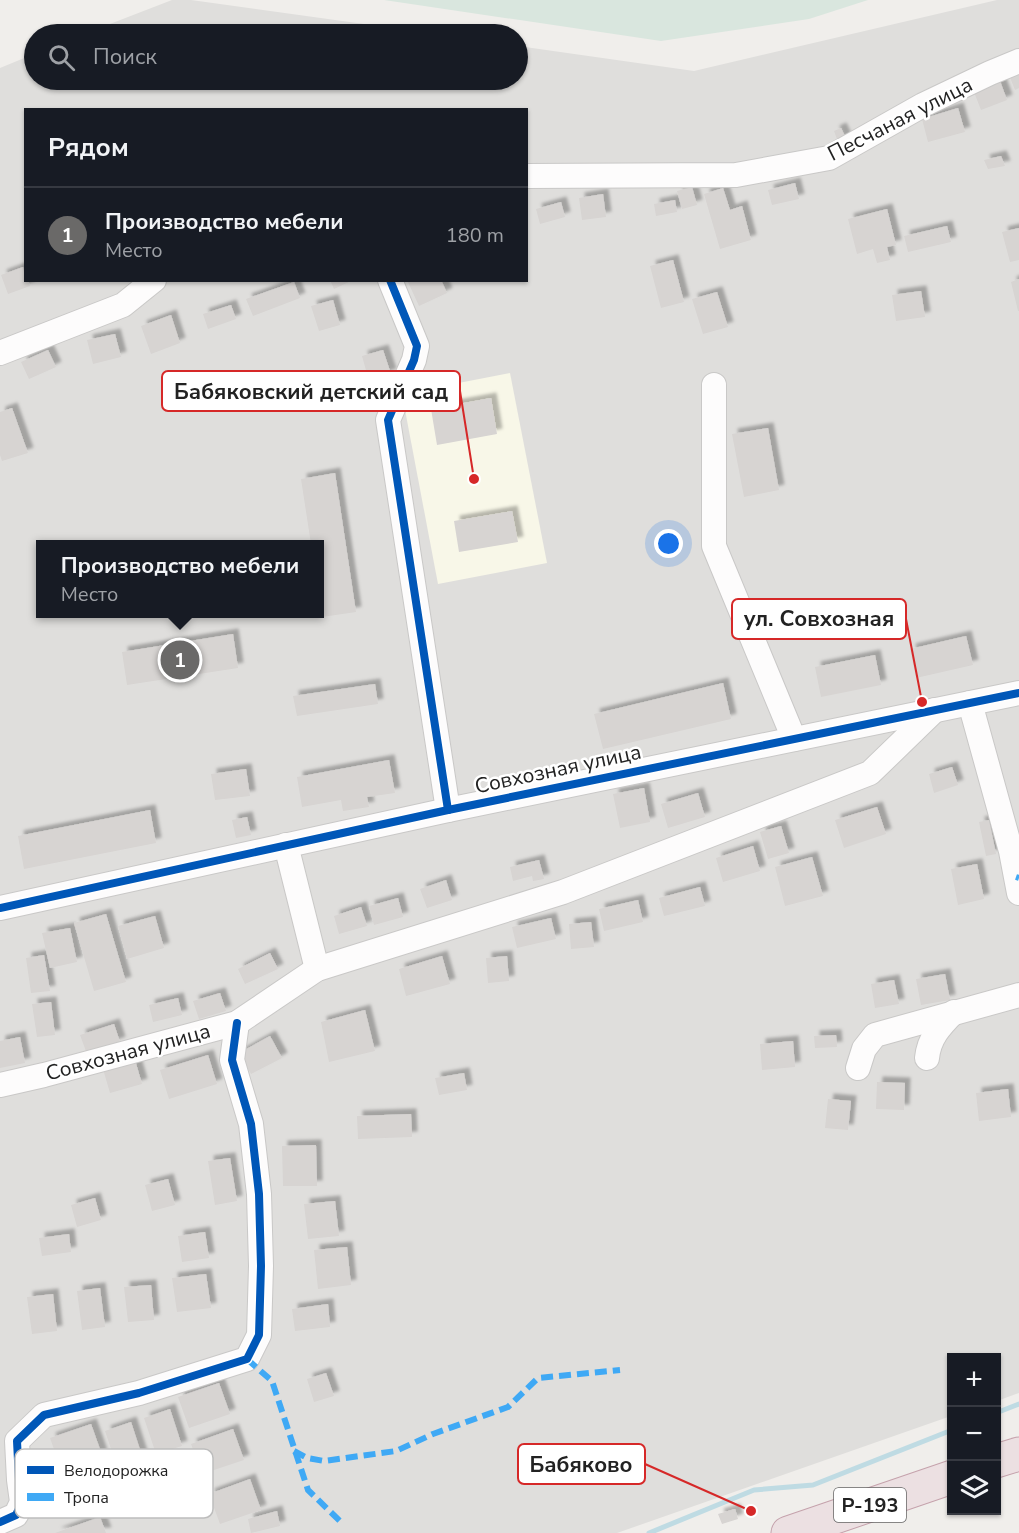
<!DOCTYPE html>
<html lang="ru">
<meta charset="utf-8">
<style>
body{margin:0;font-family:"Nunito Sans",sans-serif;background:#20242c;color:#f1f3f6}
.controls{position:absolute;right:18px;bottom:18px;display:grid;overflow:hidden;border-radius:0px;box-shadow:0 2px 4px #0004}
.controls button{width:54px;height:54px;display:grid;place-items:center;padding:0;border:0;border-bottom:2px solid #363941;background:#171b24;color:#f1f3f6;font:30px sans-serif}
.you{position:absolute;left:669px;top:544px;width:21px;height:21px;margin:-15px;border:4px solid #fff;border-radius:50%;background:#1a73e8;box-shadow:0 0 0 9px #1a73e833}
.badge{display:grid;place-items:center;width:39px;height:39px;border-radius:50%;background:#6a6968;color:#fff;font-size:20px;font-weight:700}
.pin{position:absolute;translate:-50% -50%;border:3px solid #fff;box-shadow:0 2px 6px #0006}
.popup{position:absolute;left:36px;top:540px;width:288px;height:78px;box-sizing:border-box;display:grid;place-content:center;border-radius:0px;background:#171b24;filter:drop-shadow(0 2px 4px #0005);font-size:20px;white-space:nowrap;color:#9ea1a6}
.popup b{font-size:22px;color:#f1f3f6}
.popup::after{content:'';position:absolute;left:50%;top:100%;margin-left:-12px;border:12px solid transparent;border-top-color:#171b24}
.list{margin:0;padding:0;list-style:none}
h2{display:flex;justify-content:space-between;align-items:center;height:78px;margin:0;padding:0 24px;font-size:26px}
h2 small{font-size:20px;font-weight:400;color:#9ea1a6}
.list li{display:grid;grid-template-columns:39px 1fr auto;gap:18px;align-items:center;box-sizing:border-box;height:96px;padding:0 24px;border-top:2px solid #363941}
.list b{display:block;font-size:22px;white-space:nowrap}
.list p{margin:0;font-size:20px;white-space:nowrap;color:#9ea1a6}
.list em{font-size:20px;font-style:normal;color:#9ea1a6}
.icon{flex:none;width:33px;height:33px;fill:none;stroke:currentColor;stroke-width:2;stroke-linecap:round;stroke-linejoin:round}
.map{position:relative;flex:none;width:1019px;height:1533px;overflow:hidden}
.search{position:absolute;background:#171b24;box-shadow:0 2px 4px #0004;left:24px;top:24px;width:504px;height:66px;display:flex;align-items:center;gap:15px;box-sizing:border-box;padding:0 21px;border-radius:33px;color:#9ea1a6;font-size:22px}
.panel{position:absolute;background:#171b24;box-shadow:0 2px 4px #0004;left:24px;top:108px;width:504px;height:174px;border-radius:0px}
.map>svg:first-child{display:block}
.residential{fill:#dfdedc;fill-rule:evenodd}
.education{fill:#f8f7e8}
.wetland{fill:#d9e6de}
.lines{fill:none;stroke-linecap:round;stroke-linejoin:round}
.stream{stroke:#bfdbe3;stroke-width:5}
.building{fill:#d7d4d2;filter:url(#shadow)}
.minor-casing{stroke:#c9c8c7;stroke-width:26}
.highway-casing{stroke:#c5a2ac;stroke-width:35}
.minor{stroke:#fdfcfc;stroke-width:24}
.highway{stroke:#ece0e2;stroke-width:33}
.quiet{stroke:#3fa9f5;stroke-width:6;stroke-dasharray:12 6;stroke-linecap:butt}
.cycleway-casing{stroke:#fff;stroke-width:11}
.cycleway{stroke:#0057b8;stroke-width:8}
.labels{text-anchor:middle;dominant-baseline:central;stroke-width:5;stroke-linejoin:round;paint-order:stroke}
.shield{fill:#fff;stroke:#646464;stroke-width:1.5}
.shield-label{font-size:20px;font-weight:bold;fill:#222}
.street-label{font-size:21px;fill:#222;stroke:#fff}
.key{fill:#fff;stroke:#bdbdbd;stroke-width:1.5}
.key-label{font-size:16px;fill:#222}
.leader{fill:none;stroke:#d62828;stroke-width:2}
.callout-dot{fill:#d62828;stroke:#fff;stroke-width:2}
.callout{fill:#fff;stroke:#d62828;stroke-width:2}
.callout-label{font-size:22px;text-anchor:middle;font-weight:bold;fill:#222}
</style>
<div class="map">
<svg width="1019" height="1533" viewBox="0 0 1019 1533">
<defs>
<filter id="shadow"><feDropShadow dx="5.5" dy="-5.5" stdDeviation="1.5" flood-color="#0004"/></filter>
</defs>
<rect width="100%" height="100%" fill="#f0eeeb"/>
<!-- residential -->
<g class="residential">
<polygon points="172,0 191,0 436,34 84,34"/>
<path d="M997,0H1019V1393L997,1401L996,1358H952L951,1416L617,1533H0V68L34,54V80H518V46L694,71ZM26,110H526V280H26ZM40,544H320V614H40Z"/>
</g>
<!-- education -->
<polygon class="education" points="510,373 547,563 438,584 402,394"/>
<!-- wetland -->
<polygon class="wetland" points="384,0 868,0 809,19 661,41"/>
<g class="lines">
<!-- stream -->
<g class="stream">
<polyline points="996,1413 1019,1404"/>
<polyline points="649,1533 754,1490 813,1485 952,1430"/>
</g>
</g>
<!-- building -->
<g class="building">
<polygon points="1019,71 1019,88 1015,90 1009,75"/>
<polygon points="1000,81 1007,100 981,110 974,92"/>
<polygon points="958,108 965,132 928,142 922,119"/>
<polygon points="841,128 846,139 838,142 834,131"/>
<polygon points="1001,156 1005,166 988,169 984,160"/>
<polygon points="795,183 799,199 772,205 768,190"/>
<polygon points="692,187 697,205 682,209 677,191"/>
<polygon points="723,188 730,210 742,206 751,240 720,249 704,194"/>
<polygon points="603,194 606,217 582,220 579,198"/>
<polygon points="675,200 677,212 656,216 654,204"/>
<polygon points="561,202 565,217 540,224 536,209"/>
<polygon points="887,209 896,245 887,247 890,260 877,263 873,249 857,254 848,219"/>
<polygon points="947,226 951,242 908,252 904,236"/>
<polygon points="1019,228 1019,260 1010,262 1002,232"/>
<polygon points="673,260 684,302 661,308 650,266"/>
<polygon points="23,267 26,280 28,280 30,286 8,294 1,275"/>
<polygon points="1019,279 1019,311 1018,311 1011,282"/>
<polygon points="330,280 353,280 334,289"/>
<polygon points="407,280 441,280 447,293 419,306"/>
<polygon points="294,282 300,298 253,316 246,299"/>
<polygon points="921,291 925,317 896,321 892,295"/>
<polygon points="717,292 728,327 703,334 692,299"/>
<polygon points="333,300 340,325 319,331 311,306"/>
<polygon points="231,305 236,319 208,329 203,314"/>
<polygon points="171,315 180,343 151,354 141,326"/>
<polygon points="115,334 121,357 93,364 87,340"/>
<polygon points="48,350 56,367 29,379 21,362"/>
<polygon points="383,350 391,374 369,381 362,356"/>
<polygon points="491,398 497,434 437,445 431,409"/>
<polygon points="12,408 28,453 2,461 0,455 0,412"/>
<polygon points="768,428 779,490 744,497 732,434"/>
<polygon points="335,473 356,612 322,617 320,601 320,544 311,544 301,479"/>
<polygon points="512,511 518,542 459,552 454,521"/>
<polygon points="233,634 238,668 127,685 122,652"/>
<polygon points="966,636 973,665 916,678 910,649"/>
<polygon points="875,655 881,685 821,697 815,667"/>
<polygon points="723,683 731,719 603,749 594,714"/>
<polygon points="375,684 378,704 297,716 293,696"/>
<polygon points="389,760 395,793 367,797 369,807 343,811 341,800 302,807 297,777"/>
<polygon points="952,767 958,785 934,793 929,774"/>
<polygon points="246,769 250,796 215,800 211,774"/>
<polygon points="644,788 650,822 620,828 613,794"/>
<polygon points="698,793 705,817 668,828 661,804"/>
<polygon points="877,807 886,834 844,848 835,820"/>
<polygon points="150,810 156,843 24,869 18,836"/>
<polygon points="247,817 251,835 236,838 232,820"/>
<polygon points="989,820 996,854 986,856 979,822"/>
<polygon points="781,826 789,853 768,859 760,832"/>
<polygon points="753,846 760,871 723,882 716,858"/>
<polygon points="812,857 823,896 785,906 775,867"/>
<polygon points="539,860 544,879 533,881 532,876 513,881 510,867"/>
<polygon points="977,864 984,899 958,905 951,869"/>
<polygon points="446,880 452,900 427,908 420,889"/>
<polygon points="700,887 705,906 664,916 659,898"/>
<polygon points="398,898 403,917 374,925 369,906"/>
<polygon points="638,900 643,922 604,931 599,909"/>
<polygon points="361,907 367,926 339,934 334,916"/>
<polygon points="106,914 126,982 94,991 74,923"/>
<polygon points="155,916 164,948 127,959 118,926"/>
<polygon points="551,918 556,939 517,948 512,927"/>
<polygon points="591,922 594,947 571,949 569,924"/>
<polygon points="70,928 77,962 50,968 42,933"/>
<polygon points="270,953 278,969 245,984 238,969"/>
<polygon points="44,955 50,991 31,993 26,958"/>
<polygon points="442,956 450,984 406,996 399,969"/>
<polygon points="507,956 509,981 488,983 486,958"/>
<polygon points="945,974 950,1000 921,1005 916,979"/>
<polygon points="894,980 899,1004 875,1008 871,984"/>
<polygon points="220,993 226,1011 199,1019 193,1001"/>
<polygon points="178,998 182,1015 153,1022 149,1005"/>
<polygon points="51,1002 55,1035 37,1037 32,1004"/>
<polygon points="365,1010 375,1051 329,1062 321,1022"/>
<polygon points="114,1024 120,1042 87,1054 80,1035"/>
<polygon points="836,1035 837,1047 815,1048 814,1036"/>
<polygon points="270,1036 282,1058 251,1074 239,1053"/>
<polygon points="20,1037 25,1063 0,1068 0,1041"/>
<polygon points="793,1041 795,1067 762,1070 760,1044"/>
<polygon points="208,1055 217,1084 169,1099 160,1070"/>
<polygon points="135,1060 142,1084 110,1093 103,1069"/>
<polygon points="464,1073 467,1090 439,1095 435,1078"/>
<polygon points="877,1082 905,1083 904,1110 876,1109"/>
<polygon points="1008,1089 1011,1117 979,1121 976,1093"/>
<polygon points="828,1099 851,1101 848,1130 825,1128"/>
<polygon points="411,1114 412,1137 358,1139 357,1116"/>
<polygon points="316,1145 317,1186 283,1186 282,1146"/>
<polygon points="230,1158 237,1201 215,1205 208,1161"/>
<polygon points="168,1179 175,1205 152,1211 145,1185"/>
<polygon points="95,1198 101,1220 77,1227 71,1205"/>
<polygon points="335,1201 339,1236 308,1239 304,1204"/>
<polygon points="205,1232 209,1258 182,1262 178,1236"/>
<polygon points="69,1234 71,1252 42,1256 39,1238"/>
<polygon points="347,1247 351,1285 318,1289 314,1250"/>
<polygon points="206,1274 211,1308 177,1312 172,1278"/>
<polygon points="151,1285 154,1320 128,1322 124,1287"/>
<polygon points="100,1288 105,1327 82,1330 77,1291"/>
<polygon points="53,1294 57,1331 32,1334 27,1297"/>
<polygon points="328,1304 330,1327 295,1331 292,1309"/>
<polygon points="326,1373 334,1396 314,1402 307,1379"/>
<polygon points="219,1383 230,1414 189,1428 178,1397"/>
<polygon points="170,1409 182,1446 156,1454 144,1418"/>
<polygon points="131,1422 143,1459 117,1467 105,1431"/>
<polygon points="91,1424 102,1455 61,1469 50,1438"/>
<polygon points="233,1429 244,1460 202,1474 191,1444"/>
<polygon points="77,1473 89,1510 62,1518 51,1482"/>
<polygon points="250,1479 261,1510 220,1524 209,1494"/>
<polygon points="735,1509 738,1519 722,1524 718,1514"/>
<polygon points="277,1511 280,1526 251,1533 248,1519"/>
<polygon points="100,1517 106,1533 55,1533"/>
</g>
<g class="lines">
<defs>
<g id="minor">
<polyline points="526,176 736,175 829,158 923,105 990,73 1019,61"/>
<polyline points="390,280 417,346 414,360 388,420 448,810"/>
<polyline points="0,353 123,305 154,280"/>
<polyline points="714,385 714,546 794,739"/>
<polyline points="970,703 1011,851 1019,893"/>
<polyline points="286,845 317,969"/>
<polyline points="0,908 448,810 1019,693"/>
<path d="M927,1058C929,1038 940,1026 954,1012"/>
<polyline points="858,1068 864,1049 875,1035 1019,995"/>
<polyline points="0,1085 44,1075 237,1023 317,969 563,892 870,773 935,710"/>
<polyline points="0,1522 16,1515 22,1502 19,1480 17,1441 44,1415 139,1393 247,1359 259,1335 261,1266 259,1194 251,1124 232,1060 237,1023"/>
</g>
<g id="highway">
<polyline points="996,1461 1019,1454"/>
<polyline points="788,1533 952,1477"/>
</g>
</defs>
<!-- minor casing -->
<use href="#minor" class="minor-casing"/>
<!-- highway casing -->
<use href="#highway" class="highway-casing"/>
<!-- minor -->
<use href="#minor" class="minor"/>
<!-- highway -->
<use href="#highway" class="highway"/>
<!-- quiet -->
<g class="quiet">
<polyline points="1016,877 1019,878"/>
<polyline points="247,1359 272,1381 308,1490 343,1524"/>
<polyline points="294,1451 307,1458 324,1461 396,1451 433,1434 508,1407 538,1378 620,1370"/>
</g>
<defs>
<g id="cycleway">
<polyline points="390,280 417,346 414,360 388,420 448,810"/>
<polyline points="0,908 448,810 1019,693"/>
<polyline points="0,1522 16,1515 22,1502 19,1480 17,1441 44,1415 139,1393 247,1359 259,1335 261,1266 259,1194 251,1124 232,1060 237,1023"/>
</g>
</defs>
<!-- cycleway casing -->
<use href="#cycleway" class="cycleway-casing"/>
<!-- cycleway -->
<use href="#cycleway" class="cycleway"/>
</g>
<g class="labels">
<!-- shield labels -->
<rect class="shield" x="834" y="1488" width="72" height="34" rx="4.5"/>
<g class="shield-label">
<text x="870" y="1505">Р-193</text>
</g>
<!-- street labels -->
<g class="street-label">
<text transform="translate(900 119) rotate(-27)">Песчаная улица</text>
<text transform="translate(558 769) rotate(-12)">Совхозная улица</text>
<text transform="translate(128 1052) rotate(-15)">Совхозная улица</text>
</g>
</g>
<!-- legend -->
<rect x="15" y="1449" width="198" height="69" rx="9" class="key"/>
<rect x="27" y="1466" width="27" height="8" fill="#0057b8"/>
<rect x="27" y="1493" width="27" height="8" fill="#3fa9f5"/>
<g class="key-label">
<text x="64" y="1476">Велодорожка</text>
<text x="64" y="1503">Тропа</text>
</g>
<!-- callouts -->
<path class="leader" d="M474 479L460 391M922 702L906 619M751 1511L645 1464"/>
<g class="callout-dot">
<circle cx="474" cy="479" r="6"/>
<circle cx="922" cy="702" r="6"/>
<circle cx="751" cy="1511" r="6"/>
</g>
<g class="callout">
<rect x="162" y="371" width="298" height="40" rx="6"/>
<rect x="732" y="599" width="174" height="40" rx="6"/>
<rect x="518" y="1444" width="127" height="40" rx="6"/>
</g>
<g class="callout-label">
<text x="311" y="399">Бабяковский детский сад</text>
<text x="819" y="626">ул. Совхозная</text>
<text x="581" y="1472">Бабяково</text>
</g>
</svg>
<div class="controls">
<button>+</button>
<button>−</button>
<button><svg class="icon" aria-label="layers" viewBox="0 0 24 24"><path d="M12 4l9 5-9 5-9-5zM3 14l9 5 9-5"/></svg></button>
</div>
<div class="you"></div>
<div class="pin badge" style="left:180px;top:660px">1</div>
<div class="popup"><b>Производство мебели</b>Место</div>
<div class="search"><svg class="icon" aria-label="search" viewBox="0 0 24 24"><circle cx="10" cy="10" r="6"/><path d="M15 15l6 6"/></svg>Поиск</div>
<section class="panel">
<h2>Рядом<small></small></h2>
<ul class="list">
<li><span class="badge">1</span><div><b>Производство мебели</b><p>Место</p></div><em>180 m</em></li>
</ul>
</section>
</div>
